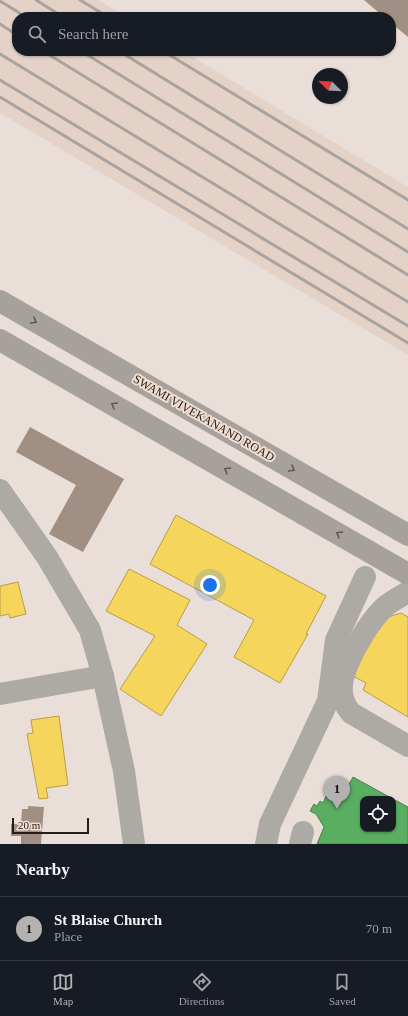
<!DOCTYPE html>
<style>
body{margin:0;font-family:"Times New Roman",serif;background:#242831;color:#f1f3f6}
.controls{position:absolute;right:12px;bottom:12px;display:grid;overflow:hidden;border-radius:8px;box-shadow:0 1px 3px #0004}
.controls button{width:36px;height:36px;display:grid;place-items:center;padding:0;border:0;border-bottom:1px solid #363941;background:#171b24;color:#f1f3f6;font:20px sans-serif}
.compass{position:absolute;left:312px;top:68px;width:36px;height:36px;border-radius:50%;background:#171b24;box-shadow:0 1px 3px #0004;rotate:294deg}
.scale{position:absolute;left:12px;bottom:10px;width:77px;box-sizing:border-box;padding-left:4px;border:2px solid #241d19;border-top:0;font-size:11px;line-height:14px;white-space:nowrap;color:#241d19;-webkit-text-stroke:3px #f1ddd1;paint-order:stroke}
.you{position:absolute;left:210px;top:585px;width:14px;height:14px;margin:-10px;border:3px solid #fff;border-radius:50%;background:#1a73e8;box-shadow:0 0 0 6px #1a73e833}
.badge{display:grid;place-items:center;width:26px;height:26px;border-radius:50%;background:#b4b1b1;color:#111;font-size:13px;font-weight:700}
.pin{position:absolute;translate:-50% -33px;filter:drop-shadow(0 1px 2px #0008)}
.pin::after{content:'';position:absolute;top:21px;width:14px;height:12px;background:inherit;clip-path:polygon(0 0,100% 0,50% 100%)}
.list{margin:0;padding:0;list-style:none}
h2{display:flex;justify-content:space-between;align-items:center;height:52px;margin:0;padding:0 16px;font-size:17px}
h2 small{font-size:13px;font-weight:400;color:#9ea1a6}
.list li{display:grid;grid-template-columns:26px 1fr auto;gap:12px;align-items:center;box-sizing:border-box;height:64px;padding:0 16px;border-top:1px solid #363941}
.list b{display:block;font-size:15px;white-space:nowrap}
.list p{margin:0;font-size:13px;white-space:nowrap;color:#9ea1a6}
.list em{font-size:13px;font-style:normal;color:#9ea1a6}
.icon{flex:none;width:22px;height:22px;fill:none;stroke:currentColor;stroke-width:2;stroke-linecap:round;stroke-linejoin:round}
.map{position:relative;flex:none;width:408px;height:844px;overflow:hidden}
.search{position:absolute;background:#171b24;box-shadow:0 1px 3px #0004;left:12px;right:12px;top:12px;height:44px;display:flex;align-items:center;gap:10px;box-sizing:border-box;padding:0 14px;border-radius:16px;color:#9ea1a6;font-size:15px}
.sheet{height:116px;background:#171b24}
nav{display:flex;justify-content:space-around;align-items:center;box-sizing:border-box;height:56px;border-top:1px solid #363941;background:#171b24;font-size:11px;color:#9ea1a6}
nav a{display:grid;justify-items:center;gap:2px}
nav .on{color:#b4b1b1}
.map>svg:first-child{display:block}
.built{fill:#e5d2c6}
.homes{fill:#f6d55c;stroke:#b79e48}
.public{fill:#5aae61;stroke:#4a824b}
.building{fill:#a18f84}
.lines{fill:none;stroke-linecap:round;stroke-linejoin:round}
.minor{stroke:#ada9a5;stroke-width:22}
.major{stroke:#a6a19c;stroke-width:22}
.rail{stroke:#a8a39e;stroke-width:3}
.oneway{stroke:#5e5854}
.labels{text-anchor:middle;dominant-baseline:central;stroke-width:4;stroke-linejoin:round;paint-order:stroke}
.street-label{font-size:12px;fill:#241d19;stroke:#f1ddd1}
</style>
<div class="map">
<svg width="408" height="844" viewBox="0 0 408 844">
<rect width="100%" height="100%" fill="#eadfd8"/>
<!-- built -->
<polygon class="built" points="0,0 98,0 127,17 17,17 17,51 183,51 408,187 408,355 0,113"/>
<!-- homes -->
<g class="homes">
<polygon points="176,515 326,596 306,634 308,634 280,683 234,657 254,620 150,564"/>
<polygon points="129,569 190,600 177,625 207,644 161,716 120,689 155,636 106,611"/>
<polygon points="18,582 26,614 10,618 9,614 0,616 0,586"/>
<polygon points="401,613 408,617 408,717 363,690 366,683 351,675 385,618"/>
<polygon points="59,716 68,785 46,788 48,798 39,799 27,734 33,733 31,720"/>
</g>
<!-- public -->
<polygon class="public" points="353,777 393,799 363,799 363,829 393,829 393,799 408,807 408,844 317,844 324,827 316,814 310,811 314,804 317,806 320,801 323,803 328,792 341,799"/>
<!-- building -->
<g class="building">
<polygon points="364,0 408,0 408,37 391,23 391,17 384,17"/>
<polygon points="30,427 124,479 83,552 49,534 76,485 16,452"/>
<polygon points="28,806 44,807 41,844 21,844 21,836 11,836 11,824 21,824 22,809 28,809"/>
</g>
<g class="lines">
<!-- minor -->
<g class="minor">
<polyline points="0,490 47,557 90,630 103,676 124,771 134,844"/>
<path d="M408,592C401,596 394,600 387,605C369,620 339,670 342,693C343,701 346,707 351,713L408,746"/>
<polyline points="0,694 103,676"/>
<polyline points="266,844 270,824 328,701 336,640 365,577"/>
<polyline points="300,844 303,832"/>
</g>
<!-- major -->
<g class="major">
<polyline points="0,301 408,535"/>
<polyline points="0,340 408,574"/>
</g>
<!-- rail -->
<g class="rail">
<polyline points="36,0 63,17"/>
<polyline points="80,0 108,17"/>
<polyline points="0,1 26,17"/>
<polyline points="0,24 17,35"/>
<polyline points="43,51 408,275"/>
<polyline points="81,51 408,252"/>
<polyline points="119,51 408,229"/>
<polyline points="163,51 408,200"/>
<polyline points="0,54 408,302"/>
<polyline points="0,80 408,326"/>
<polyline points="0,97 408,343"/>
</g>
</g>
<!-- one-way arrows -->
<defs><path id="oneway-chevron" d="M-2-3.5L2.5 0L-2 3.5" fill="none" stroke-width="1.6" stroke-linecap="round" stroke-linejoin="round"/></defs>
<g class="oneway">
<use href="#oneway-chevron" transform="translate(34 321) rotate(30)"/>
<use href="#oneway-chevron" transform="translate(114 405) rotate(-150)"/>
<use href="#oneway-chevron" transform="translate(292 469) rotate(30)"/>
<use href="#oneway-chevron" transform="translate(227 470) rotate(-150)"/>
<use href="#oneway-chevron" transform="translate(339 534) rotate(-150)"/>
</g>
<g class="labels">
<!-- street labels -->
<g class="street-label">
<text transform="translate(204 418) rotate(30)">SWAMI VIVEKANAND ROAD</text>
</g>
</g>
</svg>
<div class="controls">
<button><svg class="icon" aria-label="locate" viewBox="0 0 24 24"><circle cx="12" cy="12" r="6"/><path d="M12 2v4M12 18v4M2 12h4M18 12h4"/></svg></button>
</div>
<svg class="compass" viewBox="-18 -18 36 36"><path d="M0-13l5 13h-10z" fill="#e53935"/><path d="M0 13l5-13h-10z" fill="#9ea1a6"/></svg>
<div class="scale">20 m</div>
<div class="you"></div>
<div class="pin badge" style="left:337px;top:809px">1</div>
<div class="search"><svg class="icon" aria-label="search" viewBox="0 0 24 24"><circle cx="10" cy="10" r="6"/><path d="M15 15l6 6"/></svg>Search here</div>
</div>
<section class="sheet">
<h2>Nearby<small></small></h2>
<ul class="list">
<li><span class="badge">1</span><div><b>St Blaise Church</b><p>Place</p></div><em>70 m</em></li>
</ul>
</section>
<nav>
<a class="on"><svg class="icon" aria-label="map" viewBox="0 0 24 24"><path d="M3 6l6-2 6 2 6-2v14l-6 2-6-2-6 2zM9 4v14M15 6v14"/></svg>Map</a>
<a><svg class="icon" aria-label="directions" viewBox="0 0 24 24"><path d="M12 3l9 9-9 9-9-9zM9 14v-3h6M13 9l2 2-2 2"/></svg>Directions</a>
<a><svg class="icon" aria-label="saved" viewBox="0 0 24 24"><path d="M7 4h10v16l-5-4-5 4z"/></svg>Saved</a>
</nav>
